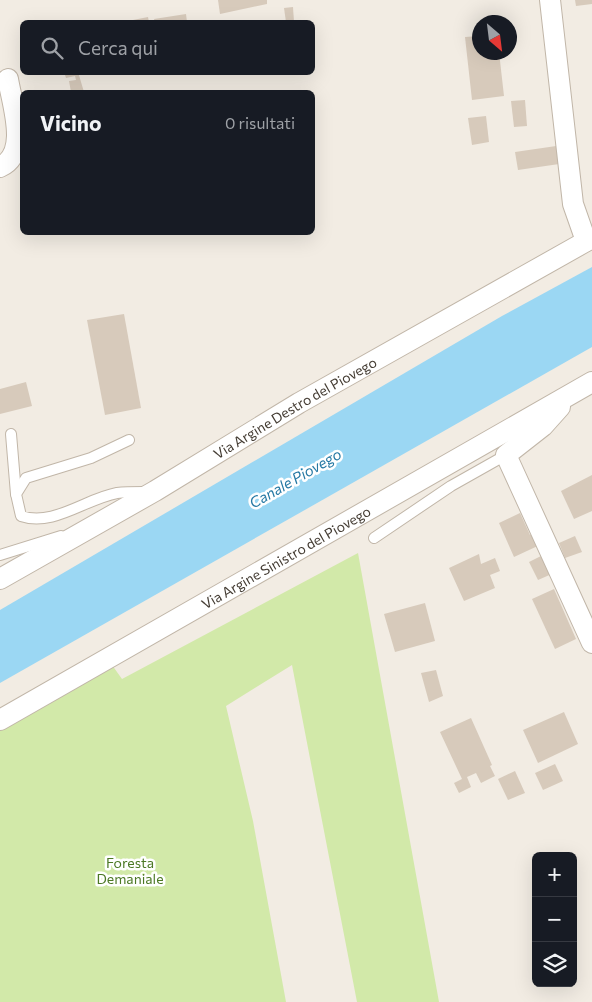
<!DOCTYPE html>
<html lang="it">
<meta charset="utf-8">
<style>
body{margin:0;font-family:Commissioner,sans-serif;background:#20242c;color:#f1f3f6}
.controls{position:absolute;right:15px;bottom:15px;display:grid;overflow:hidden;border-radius:8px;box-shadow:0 5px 20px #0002}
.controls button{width:45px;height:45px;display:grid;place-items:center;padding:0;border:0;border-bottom:1px solid #363941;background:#171b24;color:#f1f3f6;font:25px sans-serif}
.compass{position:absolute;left:472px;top:15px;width:45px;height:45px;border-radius:50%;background:#171b24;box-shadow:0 5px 20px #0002;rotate:152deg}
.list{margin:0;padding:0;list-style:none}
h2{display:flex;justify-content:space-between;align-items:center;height:65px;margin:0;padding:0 20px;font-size:21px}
h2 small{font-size:16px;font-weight:400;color:#9ea1a6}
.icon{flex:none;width:28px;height:28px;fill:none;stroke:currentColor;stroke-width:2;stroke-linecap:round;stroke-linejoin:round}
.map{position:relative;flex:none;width:592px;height:1002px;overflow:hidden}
.search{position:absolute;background:#171b24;box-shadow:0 5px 20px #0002;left:20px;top:20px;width:295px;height:55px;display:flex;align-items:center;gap:12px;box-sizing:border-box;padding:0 18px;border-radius:8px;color:#9ea1a6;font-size:19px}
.panel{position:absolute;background:#171b24;box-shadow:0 5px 20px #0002;left:20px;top:90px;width:295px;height:145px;border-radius:8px}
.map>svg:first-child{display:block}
.green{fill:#d2e9a9}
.water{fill:#9bd7f3}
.building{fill:#d7cabb}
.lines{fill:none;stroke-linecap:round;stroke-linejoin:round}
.lane-casing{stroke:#c1b6a8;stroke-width:12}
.street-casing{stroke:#c1b6a8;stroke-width:22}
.lane{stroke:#fff;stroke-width:10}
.street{stroke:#fff;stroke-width:20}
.labels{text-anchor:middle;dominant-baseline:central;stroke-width:5;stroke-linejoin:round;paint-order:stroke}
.street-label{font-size:14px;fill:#443c33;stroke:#fff}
.park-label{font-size:14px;fill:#4b7824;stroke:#fff}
.water-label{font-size:15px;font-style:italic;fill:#2679a4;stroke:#fff}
</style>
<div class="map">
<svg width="592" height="1002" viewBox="0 0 592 1002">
<rect width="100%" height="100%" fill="#f2ece3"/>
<!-- green -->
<polygon class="green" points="358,553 439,1002 357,1002 292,665 226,706 253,821 286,1002 0,1002 0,720 107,658 122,679"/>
<!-- water -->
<polygon class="water" points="592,267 592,347 0,683 0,610 502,316"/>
<!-- building -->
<g class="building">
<polygon points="218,0 267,0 267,4 220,14"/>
<polygon points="575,0 592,0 592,4 576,6"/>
<polygon points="293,7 294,22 286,22 284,8"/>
<polygon points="186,14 187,22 155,22 154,19"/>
<polygon points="148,17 149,22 123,22"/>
<polygon points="479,36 479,52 499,52 504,96 472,100 465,37"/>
<polygon points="64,72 78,72 84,92 71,92 69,81 76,80 75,76 66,78"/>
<polygon points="525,100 527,126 514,127 511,101"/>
<polygon points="486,116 489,142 472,145 468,118"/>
<polygon points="563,145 566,163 518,170 515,152"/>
<polygon points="124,314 141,408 105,415 87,320"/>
<polygon points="26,382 32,406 0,414 0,389"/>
<polygon points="592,475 592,511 574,519 561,491"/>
<polygon points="520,513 530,535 537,532 542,544 514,557 499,523"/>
<polygon points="575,536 582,552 565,558 559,543"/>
<polygon points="479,554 481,564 495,558 500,571 490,575 495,588 464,601 449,568"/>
<polygon points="545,554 554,573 538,580 529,562"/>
<polygon points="554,589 576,639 555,649 532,599"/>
<polygon points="425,603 435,641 395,652 384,614"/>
<polygon points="436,670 443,696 429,702 421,673"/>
<polygon points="564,712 578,744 538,763 523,730"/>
<polygon points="471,718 492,765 490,766 495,776 481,783 476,773 467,777 471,787 459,793 454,783 462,779 440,732"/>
<polygon points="555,764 563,781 543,790 535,773"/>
<polygon points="515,771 525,793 508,800 498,779"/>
</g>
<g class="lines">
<defs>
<g id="lane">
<polyline points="11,434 16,494"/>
<path d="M129,440L91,458L26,478L16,494L21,516C53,527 85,499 117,493C125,492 135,492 144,492"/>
<polyline points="374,538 451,486 506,455"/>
<polyline points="0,555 61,536"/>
</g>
<g id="street">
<polyline points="550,0 573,204 586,241"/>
<path d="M0,167C30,154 12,104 8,79"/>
<polyline points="560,407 543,426 506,455 592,643"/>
<path id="s1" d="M0,579L155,491L299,403L592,238"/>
<path id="s2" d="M0,720L592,382"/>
</g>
</defs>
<!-- lane casing -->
<use href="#lane" class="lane-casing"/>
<!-- street casing -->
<use href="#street" class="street-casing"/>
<!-- lane -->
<use href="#lane" class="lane"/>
<!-- street -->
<use href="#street" class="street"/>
</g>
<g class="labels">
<!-- street labels -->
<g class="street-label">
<text stroke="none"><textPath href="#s1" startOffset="341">Via Argine Destro del Piovego</textPath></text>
<text stroke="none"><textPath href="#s2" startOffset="329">Via Argine Sinistro del Piovego</textPath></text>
</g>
<!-- park labels -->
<g class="park-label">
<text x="130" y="862">Foresta<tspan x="130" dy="16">Demaniale</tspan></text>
</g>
<!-- water labels -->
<g class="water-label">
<text transform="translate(295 478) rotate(-30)">Canale Piovego</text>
</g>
</g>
</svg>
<div class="controls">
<button>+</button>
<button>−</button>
<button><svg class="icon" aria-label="layers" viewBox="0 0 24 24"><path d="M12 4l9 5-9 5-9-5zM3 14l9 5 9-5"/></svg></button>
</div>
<svg class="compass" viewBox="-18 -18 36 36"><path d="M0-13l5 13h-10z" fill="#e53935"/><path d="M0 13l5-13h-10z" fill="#9ea1a6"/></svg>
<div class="search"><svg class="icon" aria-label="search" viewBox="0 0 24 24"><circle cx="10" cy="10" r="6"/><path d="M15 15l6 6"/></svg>Cerca qui</div>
<section class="panel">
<h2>Vicino<small>0 risultati</small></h2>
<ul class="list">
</ul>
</section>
</div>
